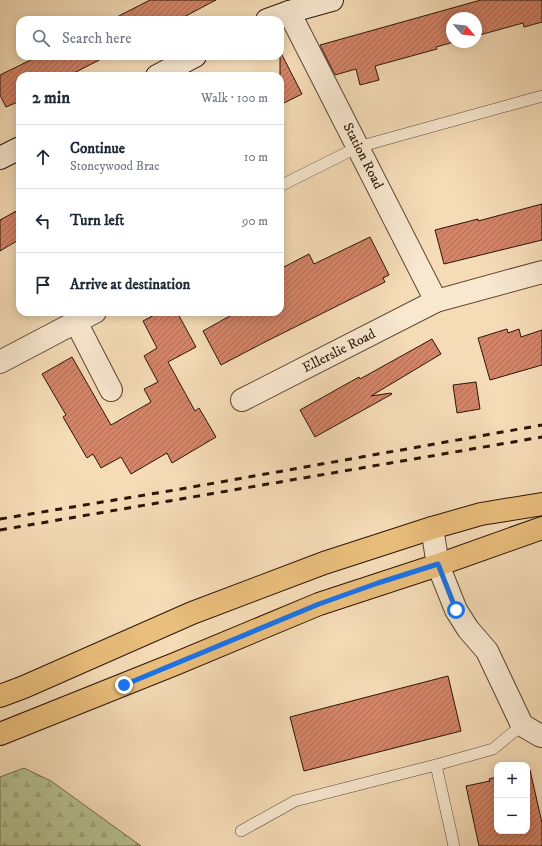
<!DOCTYPE html>
<meta charset="utf-8">
<style>
body{margin:0;font-family:"IM FELL DW Pica",serif;background:#f6f6f7;color:#1f2937}
.controls{position:absolute;right:12px;bottom:12px;display:grid;overflow:hidden;border-radius:8px;box-shadow:0 2px 10px #0003}
.controls button{width:36px;height:36px;display:grid;place-items:center;padding:0;border:0;border-bottom:1px solid #e0e1e3;background:#fff;color:#1f2937;font:20px sans-serif}
.compass{position:absolute;left:446px;top:12px;width:36px;height:36px;border-radius:50%;background:#fff;box-shadow:0 2px 10px #0003;rotate:118deg}
.stop{position:absolute;width:12px;height:12px;margin:-9px;border:3px solid #1a73e8;border-radius:50%;background:#fff}
.stop.end{background:#1a73e8;border-color:#fff;box-shadow:0 1px 4px #0008}
.list{margin:0;padding:0;list-style:none}
h2{display:flex;justify-content:space-between;align-items:center;height:52px;margin:0;padding:0 16px;font-size:17px}
h2 small{font-size:13px;font-weight:400;color:#747a83}
.list li{display:grid;grid-template-columns:26px 1fr auto;gap:12px;align-items:center;box-sizing:border-box;height:64px;padding:0 16px;border-top:1px solid #e0e1e3}
.list b{display:block;font-size:15px;white-space:nowrap}
.list p{margin:0;font-size:13px;white-space:nowrap;color:#747a83}
.list em{font-size:13px;font-style:normal;color:#747a83}
.icon{flex:none;width:22px;height:22px;fill:none;stroke:currentColor;stroke-width:2;stroke-linecap:round;stroke-linejoin:round}
.map{position:relative;flex:none;width:542px;height:846px;overflow:hidden}
.search{position:absolute;background:#fff;box-shadow:0 2px 10px #0003;left:16px;top:16px;width:268px;height:44px;display:flex;align-items:center;gap:10px;box-sizing:border-box;padding:0 14px;border-radius:12px;color:#747a83;font-size:15px}
.panel{position:absolute;background:#fff;box-shadow:0 2px 10px #0003;left:16px;top:72px;width:268px;height:244px;border-radius:12px}
.map>svg:first-child{display:block}
.forest{fill:url(#forest-firs);stroke:#726b4c}
.building{fill:url(#building-hatch);stroke:#2c1507}
.lines{fill:none;stroke-linecap:round;stroke-linejoin:round}
.lane-casing{stroke:#5e4733;stroke-width:12}
.street-casing{stroke:#5e4733;stroke-width:24}
.secondary-casing{stroke:#2c1507;stroke-width:24}
.primary-casing{stroke:#2c1507;stroke-width:24}
.lane{stroke:#f8e8d0;stroke-width:11}
.street{stroke:#f8e8d0;stroke-width:22}
.secondary{stroke:#f8e8d0;stroke-width:22}
.primary{stroke:#eabe7c;stroke-width:22}
.rail{stroke:#2c1507;stroke-width:3;stroke-dasharray:7 7;stroke-linecap:butt}
.route{stroke:#1a73e8;stroke-width:5}
.labels{text-anchor:middle;dominant-baseline:central;stroke-width:4;stroke-linejoin:round;paint-order:stroke}
.street-label{font-size:14px;fill:#2c1507;stroke:#f8e8d0}
</style>
<div class="map">
<svg width="542" height="846" viewBox="0 0 542 846">
<defs>
<pattern id="forest-firs" width="22" height="20" patternUnits="userSpaceOnUse"><rect width="22" height="20" fill="#b7c192"/><path d="M5 1l3.5 6h-7zM16 11l3.5 6h-7z" fill="#9ea57c"/></pattern>
<pattern id="building-hatch" width="6" height="6" patternUnits="userSpaceOnUse"><rect width="6" height="6" fill="#d3856a"/><path d="M-1 1l2-2M0 6l6-6M5 7l2-2" fill="none" stroke="#ab6c55"/></pattern>
</defs>
<rect width="100%" height="100%" fill="#f5dcb7"/>
<filter id="stains"><feTurbulence type="fractalNoise" baseFrequency=".005" numOctaves="4"/><feColorMatrix values="0 0 0 0 .2 0 0 0 0 .09 0 0 0 0 .02 0 0 0 .5 -.17"/></filter>
<radialGradient id="worn" r=".72"><stop offset=".6" stop-color="#630" stop-opacity="0"/><stop offset="1" stop-color="#630" stop-opacity=".3"/></radialGradient>
<!-- forest -->
<polygon class="forest" points="24,768 51,781 141,846 0,846 0,777"/>
<!-- building -->
<g class="building">
<polygon points="150,0 216,0 178,20 111,20"/>
<polygon points="481,0 542,0 542,22 524,27 523,23 476,36 476,18 452,18 452,42 454,42 436,47 437,49 375,66 379,80 360,85 356,69 335,75 320,45"/>
<polygon points="280,51 302,94 280,105"/>
<polygon points="39,56 107,56 68,76 20,76 20,101 6,107 0,95 0,75"/>
<polygon points="542,204 542,240 444,264 435,230 478,219 478,221"/>
<polygon points="20,209 20,239 0,251 0,220"/>
<polygon points="370,237 389,275 383,278 385,282 263,343 221,365 203,331 237,312 280,312 280,269 309,254 314,264"/>
<polygon points="160,312 177,312 196,347 168,362 195,411 199,408 216,437 172,463 167,453 131,474 121,457 101,468 93,454 87,458 63,417 66,415 42,374 72,357 111,425 151,402 144,389 158,382 144,356 157,348 143,321"/>
<polygon points="507,329 508,333 519,329 521,337 542,330 542,365 490,380 478,338"/>
<polygon points="432,339 441,354 371,396 391,393 392,394 315,437 300,410 359,377 360,379"/>
<polygon points="476,382 480,409 457,413 453,385"/>
<polygon points="448,676 461,731 304,771 290,717"/>
<polygon points="530,770 542,823 542,846 479,846 466,786 490,781 489,779 497,777 497,831 527,831 527,771"/>
</g>
<g class="lines">
<defs>
<g id="lane">
<polyline points="280,186 358,147 542,96"/>
<polyline points="436,765 454,846"/>
<polyline points="241,831 295,801 436,765 493,749 522,725"/>
</g>
<g id="street">
<polyline points="289,12 436,301"/>
<polyline points="76,322 111,390"/>
<polyline points="0,362 95,312"/>
<polyline points="242,400 436,301 542,272"/>
<polyline points="432,528 438,565 456,610 468,629 487,651 522,725 539,735 542,736"/>
</g>
<g id="secondary">
<polyline points="267,20 289,12 332,0"/>
<polyline points="157,76 195,56"/>
<polyline points="0,158 20,148"/>
</g>
<g id="primary">
<polyline points="0,696 24,687 192,613 324,563 432,528 481,514 542,504"/>
<polyline points="0,734 175,664 319,604 438,565 542,528"/>
</g>
</defs>
<!-- lane casing -->
<use href="#lane" class="lane-casing"/>
<!-- street casing -->
<use href="#street" class="street-casing"/>
<!-- secondary casing -->
<use href="#secondary" class="secondary-casing"/>
<!-- primary casing -->
<use href="#primary" class="primary-casing"/>
<!-- lane -->
<use href="#lane" class="lane"/>
<!-- street -->
<use href="#street" class="street"/>
<!-- secondary -->
<use href="#secondary" class="secondary"/>
<!-- primary -->
<use href="#primary" class="primary"/>
<!-- rail -->
<g class="rail">
<polyline points="0,519 181,489 542,425"/>
<polyline points="0,530 542,437"/>
</g>
</g>
<g class="lines">
<!-- route -->
<polyline class="route" points="124,685 319,604 378,583 438,564 456,610"/>
</g>
<g class="labels">
<!-- street labels -->
<g class="street-label">
<text transform="translate(363 156) rotate(63)">Station Road</text>
<text transform="translate(339 351) rotate(-27)">Ellerslie Road</text>
</g>
</g>
<rect width="100%" height="100%" filter="url(#stains)"/>
<rect width="100%" height="100%" fill="url(#worn)"/>
</svg>
<div class="controls">
<button>+</button>
<button>−</button>
</div>
<svg class="compass" viewBox="-18 -18 36 36"><path d="M0-13l5 13h-10z" fill="#e53935"/><path d="M0 13l5-13h-10z" fill="#747a83"/></svg>
<div class="stop" style="left:456px;top:610px"></div>
<div class="stop end" style="left:124px;top:685px"></div>
<div class="search"><svg class="icon" aria-label="search" viewBox="0 0 24 24"><circle cx="10" cy="10" r="6"/><path d="M15 15l6 6"/></svg>Search here</div>
<section class="panel">
<h2>2 min<small>Walk · 100 m</small></h2>
<ul class="list">
<li><svg class="icon" aria-label="ahead" viewBox="0 0 24 24"><path d="M12 20V5M6 11l6-6 6 6"/></svg><div><b>Continue</b><p>Stoneywood Brae</p></div><em>10 m</em></li>
<li><svg class="icon" aria-label="left" viewBox="0 0 24 24"><path d="M17 20v-9H6M10 6l-5 5 5 5"/></svg><div><b>Turn left</b></div><em>90 m</em></li>
<li><svg class="icon" aria-label="arrive" viewBox="0 0 24 24"><path d="M6 21V4h12l-3 4 3 4H6"/></svg><div><b>Arrive at destination</b></div></li>
</ul>
</section>
</div>
